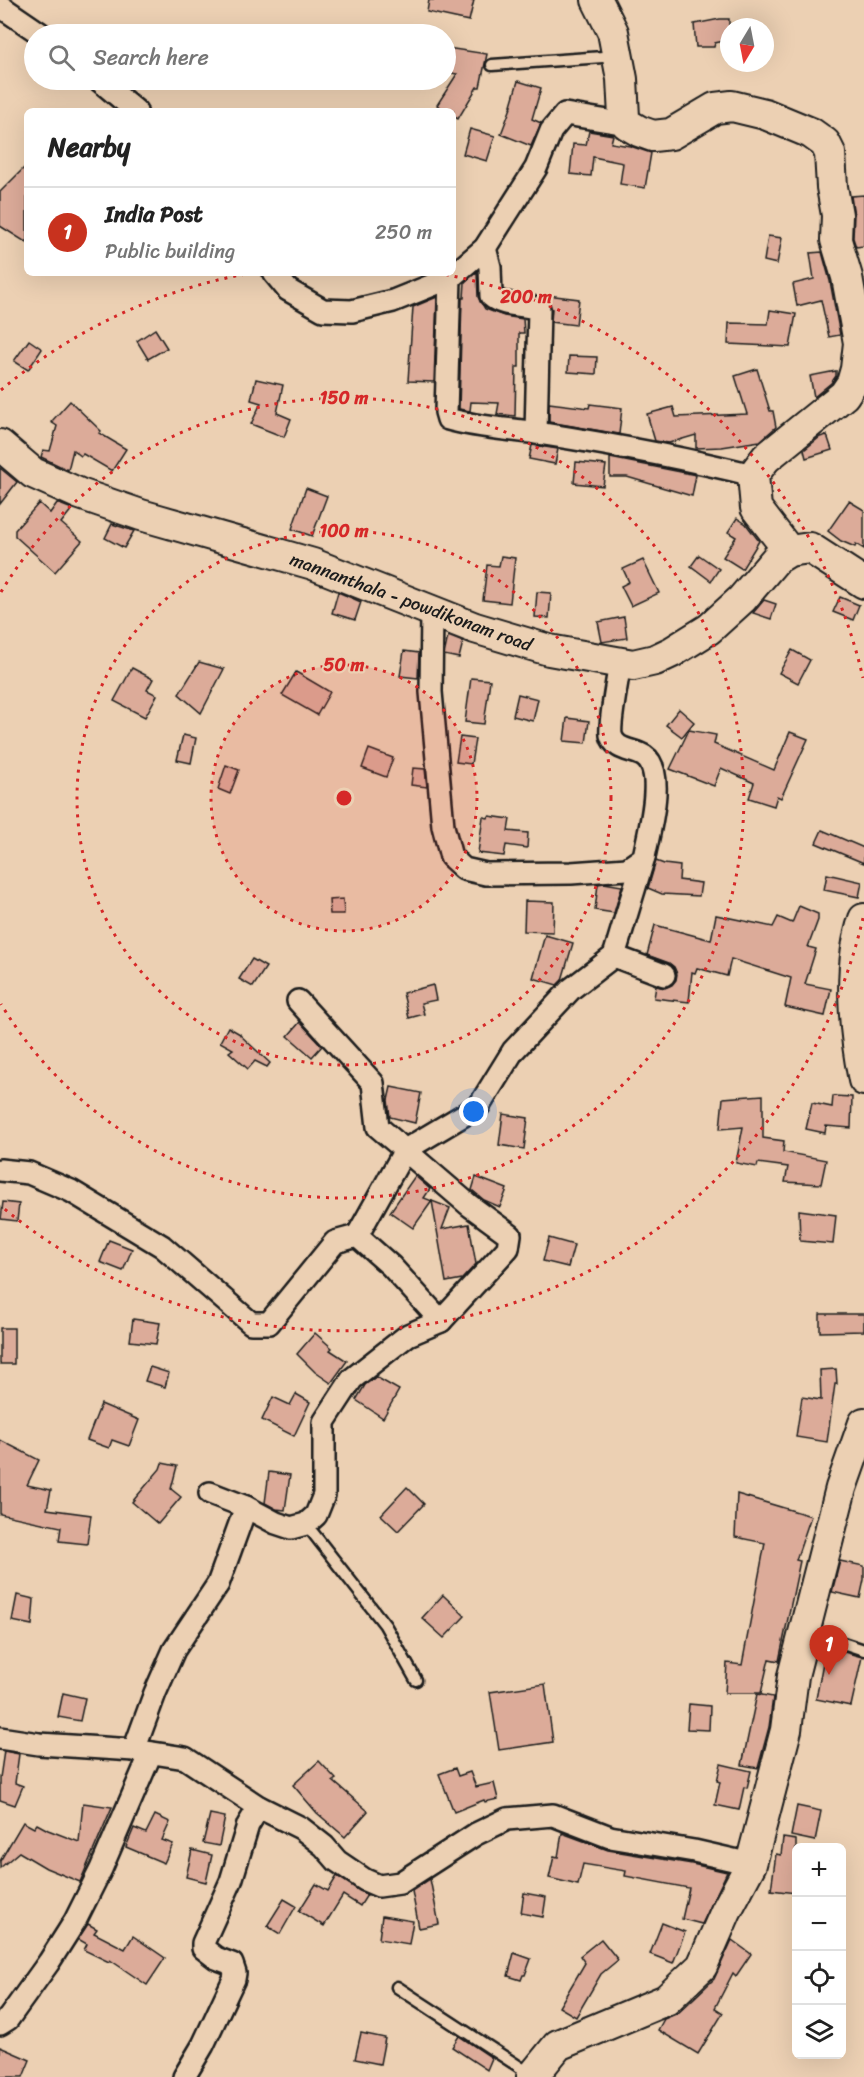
<!DOCTYPE html>
<meta charset="utf-8">
<style>
body{margin:0;font-family:Sriracha,sans-serif;background:#f6f6f6;color:#222}
.controls{position:absolute;right:18px;bottom:18px;display:grid;overflow:hidden;border-radius:9px;box-shadow:0 6px 24px #0002}
.controls button{width:54px;height:54px;display:grid;place-items:center;padding:0;border:0;border-bottom:2px solid #e0e0e0;background:#fff;color:#222;font:30px sans-serif}
.compass{position:absolute;left:720px;top:18px;width:54px;height:54px;border-radius:50%;background:#fff;box-shadow:0 6px 24px #0002;rotate:190deg}
.you{position:absolute;left:474px;top:1112px;width:21px;height:21px;margin:-15px;border:4px solid #fff;border-radius:50%;background:#1a73e8;box-shadow:0 0 0 9px #1a73e833}
.badge{display:grid;place-items:center;width:39px;height:39px;border-radius:50%;background:#c8321e;color:#fff;font-size:20px;font-weight:700}
.pin{position:absolute;translate:-50% -50px;filter:drop-shadow(0 2px 3px #0008)}
.pin::after{content:'';position:absolute;top:32px;width:21px;height:18px;background:inherit;clip-path:polygon(0 0,100% 0,50% 100%)}
.list{margin:0;padding:0;list-style:none}
h2{display:flex;justify-content:space-between;align-items:center;height:78px;margin:0;padding:0 24px;font-size:26px}
h2 small{font-size:20px;font-weight:400;color:#767676}
.list li{display:grid;grid-template-columns:39px 1fr auto;gap:18px;align-items:center;box-sizing:border-box;height:90px;padding:0 24px;border-top:2px solid #e0e0e0}
.list b{display:block;font-size:22px;white-space:nowrap}
.list p{margin:0;font-size:20px;white-space:nowrap;color:#767676}
.list em{font-size:20px;font-style:normal;color:#767676}
.icon{flex:none;width:33px;height:33px;fill:none;stroke:currentColor;stroke-width:2;stroke-linecap:round;stroke-linejoin:round}
.map{position:relative;flex:none;width:864px;height:2077px;overflow:hidden}
.search{position:absolute;background:#fff;box-shadow:0 6px 24px #0002;left:24px;top:24px;width:432px;height:66px;display:flex;align-items:center;gap:15px;box-sizing:border-box;padding:0 21px;border-radius:33px;color:#767676;font-size:22px}
.panel{position:absolute;background:#fff;box-shadow:0 6px 24px #0002;left:24px;top:108px;width:432px;height:168px;border-radius:9px}
.map>svg:first-child{display:block}
.building{fill:#dcab99;stroke:#1c1c1c;stroke-width:1.5}
.lines{fill:none;stroke-linecap:round;stroke-linejoin:round}
.lane-casing{stroke:#1c1c1c;stroke-width:15}
.street-casing{stroke:#1c1c1c;stroke-width:26}
.secondary-casing{stroke:#1c1c1c;stroke-width:34}
.lane{stroke:#ecd0b3;stroke-width:10}
.street{stroke:#ecd0b3;stroke-width:21}
.secondary{stroke:#ecd0b3;stroke-width:30}
.ring{fill:none;stroke:#d62828;stroke-width:3;stroke-dasharray:3 6}
.labels{text-anchor:middle;dominant-baseline:central;stroke-width:4.5;stroke-linejoin:round;paint-order:stroke}
.street-label{font-size:18px;fill:#1c1c1c;stroke:#ecd0b3}
.centre{fill:#d62828;stroke:#ecd0b3;stroke-width:3}
.ring-label{font-size:18px;text-anchor:middle;font-weight:bold;fill:#d62828;stroke:#ecd0b3;stroke-width:4.5;stroke-linejoin:round;paint-order:stroke}
</style>
<div class="map">
<svg width="864" height="2077" viewBox="0 0 864 2077">
<rect width="100%" height="100%" fill="#ecd0b3"/>
<filter id="ink" filterUnits="userSpaceOnUse"><feTurbulence type="fractalNoise" baseFrequency=".0167" numOctaves="2"/><feDisplacementMap in="SourceGraphic" scale="12" xChannelSelector="R" yChannelSelector="G"/><feConvolveMatrix kernelMatrix="1 2 1 2 8 2 1 2 1" color-interpolation-filters="sRGB"/></filter>
<g filter="url(#ink)">
<!-- building -->
<g class="building">
<polygon points="429,0 474,0 469,21 427,12"/>
<polygon points="720,19 729,19 729,40 715,43 714,47 696,47 694,24"/>
<polygon points="447,48 487,54 480,87 477,87 458,119 453,116 453,111 446,111 437,105 457,74 446,72"/>
<polygon points="518,81 541,88 532,119 541,123 531,146 501,134 512,105 511,105"/>
<polygon points="470,129 495,136 487,161 463,154"/>
<polygon points="589,131 613,135 611,143 630,146 651,153 645,188 620,184 623,163 593,157 591,176 570,174 573,144 586,145"/>
<polygon points="27,165 27,243 0,226 0,192"/>
<polygon points="864,195 864,246 856,247 853,238 854,215 851,196"/>
<polygon points="768,236 782,238 777,264 764,261"/>
<polygon points="822,252 830,281 840,335 829,337 821,300 797,306 793,284 814,279 810,253"/>
<polygon points="477,272 478,297 485,309 504,316 523,319 524,333 519,333 519,367 516,367 515,416 497,414 499,403 471,402 470,411 459,409 462,298 464,298 465,282"/>
<polygon points="547,295 579,299 576,325 551,322 552,309 547,299"/>
<polygon points="437,297 434,382 408,381 413,307"/>
<polygon points="770,310 796,314 790,347 728,344 729,323 768,324"/>
<polygon points="155,329 167,348 148,359 137,341"/>
<polygon points="29,340 42,349 28,370 14,361"/>
<polygon points="569,356 597,357 596,374 568,372"/>
<polygon points="757,369 770,411 773,411 776,427 760,441 722,447 696,448 696,435 669,443 655,441 647,414 673,407 676,417 747,414 735,376"/>
<polygon points="836,371 836,376 831,383 814,397 810,376"/>
<polygon points="256,379 283,385 277,413 291,419 284,437 251,424 261,403 251,400"/>
<polygon points="70,401 101,431 99,433 126,449 112,471 83,454 81,456 73,450 68,470 41,457 43,450 50,451 57,426 51,422"/>
<polygon points="549,403 589,408 590,404 622,408 619,434 549,422"/>
<polygon points="827,435 832,450 806,458 804,450 820,437"/>
<polygon points="532,445 558,449 555,464 529,459"/>
<polygon points="610,458 696,475 692,496 627,477 610,477"/>
<polygon points="576,462 606,465 603,486 574,483"/>
<polygon points="0,468 17,482 0,504"/>
<polygon points="306,488 327,496 312,536 292,529"/>
<polygon points="849,501 864,510 864,549 856,544 855,547 841,541 828,531"/>
<polygon points="39,503 50,513 57,503 72,509 61,523 82,541 55,572 15,536 15,530"/>
<polygon points="737,518 746,524 759,541 742,569 723,557 736,537 728,532"/>
<polygon points="112,524 134,531 124,548 105,538"/>
<polygon points="699,555 719,569 711,581 691,566"/>
<polygon points="501,556 515,558 510,603 483,600 487,565 499,566"/>
<polygon points="643,560 659,593 631,606 621,586 629,582 623,569"/>
<polygon points="338,592 361,602 355,620 332,613"/>
<polygon points="537,592 551,593 549,618 535,617"/>
<polygon points="840,597 859,605 853,620 833,612"/>
<polygon points="764,600 776,604 771,619 753,613"/>
<polygon points="624,617 627,638 602,642 598,622"/>
<polygon points="448,636 463,642 459,658 444,655"/>
<polygon points="792,650 810,660 798,683 779,673"/>
<polygon points="404,651 419,653 418,678 400,676"/>
<polygon points="199,662 224,669 201,713 179,694"/>
<polygon points="132,668 153,679 147,690 157,695 145,717 114,701"/>
<polygon points="296,672 330,692 317,715 282,695"/>
<polygon points="471,678 490,680 484,724 465,722"/>
<polygon points="518,694 538,699 533,721 513,716"/>
<polygon points="679,709 694,722 682,737 666,725"/>
<polygon points="567,718 589,721 586,743 564,741"/>
<polygon points="689,730 716,735 714,744 774,770 790,732 808,739 781,798 777,796 774,806 749,798 754,783 721,768 714,786 670,769"/>
<polygon points="183,735 196,738 191,763 177,760"/>
<polygon points="460,737 475,739 471,764 456,762"/>
<polygon points="369,749 393,758 386,777 362,768"/>
<polygon points="226,765 239,770 230,794 218,789"/>
<polygon points="413,768 425,769 427,787 411,785"/>
<polygon points="489,816 510,819 508,831 528,833 527,848 506,845 504,856 478,853 483,817 488,818"/>
<polygon points="822,830 864,848 864,863 816,843"/>
<polygon points="656,861 664,864 680,866 679,880 701,883 699,896 662,894 648,888"/>
<polygon points="827,874 862,882 859,897 824,890"/>
<polygon points="604,883 622,886 614,913 595,910 598,884"/>
<polygon points="343,899 344,914 330,914 329,900"/>
<polygon points="525,901 554,902 553,932 524,931"/>
<polygon points="799,906 818,914 818,920 808,947 816,949 805,984 831,989 825,1016 785,1007 791,978 731,959 727,976 697,968 695,973 692,972 689,1002 654,998 656,986 665,988 672,985 676,980 677,974 674,967 669,963 647,955 655,925 711,940 716,915 773,927 778,917 792,923"/>
<polygon points="545,935 573,943 562,980 557,985 533,978"/>
<polygon points="252,959 266,967 253,987 239,979"/>
<polygon points="433,985 436,1000 421,1003 424,1014 409,1018 403,993"/>
<polygon points="300,1022 322,1046 312,1057 288,1036"/>
<polygon points="228,1027 240,1034 240,1035 270,1063 267,1067 255,1061 248,1069 229,1052 233,1049 220,1042"/>
<polygon points="391,1087 421,1093 415,1123 390,1117 388,1100"/>
<polygon points="763,1095 763,1138 784,1141 783,1152 826,1160 821,1184 785,1182 788,1167 758,1163 757,1167 736,1163 743,1127 720,1129 723,1098"/>
<polygon points="833,1096 852,1097 851,1128 826,1126 825,1133 806,1129 812,1103 832,1107"/>
<polygon points="503,1114 528,1118 524,1149 499,1145"/>
<polygon points="415,1176 430,1189 424,1198 450,1208 442,1229 469,1224 476,1264 462,1279 446,1282 432,1201 413,1228 390,1212"/>
<polygon points="476,1177 507,1189 500,1207 484,1200 472,1190"/>
<polygon points="3,1202 19,1204 17,1221 1,1219"/>
<polygon points="799,1210 836,1215 833,1244 800,1241"/>
<polygon points="549,1238 574,1245 568,1267 543,1261"/>
<polygon points="109,1240 132,1249 123,1271 100,1262"/>
<polygon points="820,1314 864,1314 864,1331 820,1332"/>
<polygon points="133,1319 160,1323 156,1344 130,1341"/>
<rect x="0" y="1328" width="14" height="36"/>
<polygon points="315,1333 332,1348 330,1350 347,1361 331,1383 315,1372 297,1354"/>
<polygon points="150,1367 169,1373 165,1387 145,1381"/>
<polygon points="836,1369 837,1384 835,1384 827,1442 796,1437 802,1397 821,1400 820,1370"/>
<polygon points="376,1377 399,1390 383,1418 356,1400 365,1385"/>
<polygon points="296,1394 310,1402 294,1436 262,1420 273,1397 290,1405"/>
<polygon points="101,1404 139,1420 129,1446 112,1440 109,1448 87,1440"/>
<polygon points="0,1440 39,1460 27,1485 51,1490 47,1509 91,1515 87,1544 59,1541 61,1527 0,1514"/>
<polygon points="162,1463 177,1466 171,1489 181,1497 158,1524 132,1502 160,1469"/>
<polygon points="269,1472 290,1475 285,1510 276,1509 265,1503"/>
<polygon points="407,1487 424,1504 398,1531 381,1515"/>
<polygon points="737,1494 811,1516 796,1560 800,1561 779,1661 769,1659 761,1693 725,1693 727,1663 742,1665 765,1543 735,1537"/>
<polygon points="840,1561 864,1566 864,1580 860,1598 832,1592"/>
<polygon points="17,1595 34,1599 32,1625 12,1621"/>
<polygon points="443,1595 465,1616 444,1638 422,1618"/>
<polygon points="826,1647 862,1657 851,1706 816,1699"/>
<polygon points="545,1684 553,1742 499,1750 490,1692"/>
<polygon points="63,1693 85,1698 80,1721 58,1717"/>
<polygon points="757,1694 773,1697 769,1727 758,1768 742,1765"/>
<polygon points="689,1704 710,1706 709,1730 687,1729"/>
<polygon points="4,1751 19,1754 15,1783 23,1786 15,1805 0,1800 0,1778"/>
<polygon points="319,1761 336,1779 333,1781 368,1811 345,1837 317,1813 293,1785"/>
<polygon points="721,1764 751,1771 747,1788 744,1787 739,1810 715,1805 720,1782 717,1781"/>
<polygon points="455,1768 458,1776 470,1772 476,1787 494,1783 498,1799 485,1802 484,1800 454,1812 439,1774"/>
<polygon points="83,1803 112,1807 80,1882 46,1868 19,1852 0,1868 0,1861 23,1822 34,1828 37,1824 48,1830 79,1842"/>
<polygon points="797,1806 821,1811 815,1841 791,1836"/>
<polygon points="210,1814 225,1817 219,1846 203,1843"/>
<polygon points="155,1815 170,1822 162,1840 173,1844 164,1863 126,1847 134,1828 146,1833"/>
<polygon points="562,1833 608,1850 692,1864 727,1872 702,1924 682,1919 689,1888 625,1876 626,1871 583,1864 578,1885 549,1878 554,1856 558,1857"/>
<polygon points="783,1838 796,1840 796,1893 771,1890 776,1854 781,1855"/>
<polygon points="192,1850 212,1855 206,1882 186,1877"/>
<polygon points="337,1876 367,1895 360,1906 343,1895 324,1926 299,1911 316,1884 328,1891"/>
<polygon points="430,1879 439,1924 419,1928 412,1891"/>
<polygon points="524,1893 546,1897 543,1917 521,1913"/>
<polygon points="284,1899 296,1906 280,1934 267,1926"/>
<polygon points="382,1916 413,1921 409,1944 379,1939"/>
<polygon points="662,1923 685,1932 673,1963 650,1954"/>
<polygon points="88,1924 97,1929 94,1933 125,1949 133,1936 165,1958 147,1985 110,1960 109,1962 84,1950 87,1944 78,1939"/>
<polygon points="601,1939 618,1960 601,1974 576,2017 559,2007 585,1963 580,1956"/>
<polygon points="732,1940 751,1954 736,1976 733,1973 715,2008 723,2013 698,2054 658,2030 664,2019 678,2013 714,1979"/>
<polygon points="514,1953 531,1959 525,1975 523,1975 521,1980 508,1976"/>
<polygon points="361,2033 385,2038 380,2064 355,2059"/>
<polygon points="459,2036 492,2058 487,2070 452,2047"/>
<polygon points="0,2047 30,2060 23,2077 0,2077"/>
</g>
<g class="lines">
<defs>
<g id="lane">
<polyline points="492,65 617,56"/>
<polyline points="306,1524 385,1625 416,1680"/>
<polyline points="806,1631 864,1650"/>
<polyline points="397,1987 532,2075"/>
</g>
<g id="street">
<polyline points="0,6 41,34"/>
<polyline points="99,80 136,111"/>
<path d="M485,248L490,267L491,296C503,307 524,304 539,309L536,433"/>
<polyline points="274,273 288,290 323,310 352,311 393,301 450,278 485,248 536,168 551,131 565,114 627,124"/>
<path d="M450,278L446,412L448,419C479,428 513,429 544,434C614,445 684,458 753,475"/>
<path d="M432,612L431,692L443,826L451,857L464,869L486,874L571,873L627,869L644,857C648,835 667,771 644,756C633,749 615,751 611,735C609,722 618,678 620,662"/>
<polyline points="614,956 664,975"/>
<polyline points="0,1170 29,1173 71,1191 162,1246 251,1323 269,1323 335,1242 357,1236 391,1266 441,1321"/>
<polyline points="357,1236 405,1150 479,1106 513,1051 571,989 614,956 644,857"/>
<polyline points="210,1493 246,1507 276,1523 291,1528 306,1524 316,1515 324,1495 324,1422 352,1379 408,1335 441,1321 508,1248 510,1235 469,1205 378,1127 373,1083 298,1001"/>
<polyline points="0,1738 39,1744 134,1750 185,1758 259,1807 301,1828 324,1846 337,1861 365,1880 379,1886 400,1883 476,1834 507,1819 553,1815 610,1837 694,1851 751,1864"/>
<polyline points="134,1750 155,1693 174,1650 218,1584 246,1507"/>
<polyline points="0,2024 8,2019 49,1962 75,1921 101,1869 151,1753"/>
<polyline points="184,2077 203,2045 234,1979 235,1973 232,1964 216,1958 203,1948 203,1943 231,1881 248,1825 259,1807"/>
</g>
<g id="secondary">
<polyline points="597,0 613,32 622,79 624,117 627,124 639,131 653,136 671,134 715,108 732,106 765,114 811,133 825,143 830,153 832,187 837,215 836,240 847,277 859,343 856,369 852,383 844,395 766,458 753,475 756,508 789,551"/>
<polyline points="0,445 33,473 80,494 141,515 313,564 475,628 549,650 633,665 655,660 672,652 709,629 742,599 776,559 789,551 810,548 864,583"/>
<path d="M864,919C848,966 854,1031 864,1080"/>
<polyline points="532,2077 558,2045 666,2000 702,1966 726,1911 751,1864 786,1730 793,1676 841,1488 864,1423"/>
</g>
</defs>
<!-- lane casing -->
<use href="#lane" class="lane-casing"/>
<!-- street casing -->
<use href="#street" class="street-casing"/>
<!-- secondary casing -->
<use href="#secondary" class="secondary-casing"/>
<!-- lane -->
<use href="#lane" class="lane"/>
<!-- street -->
<use href="#street" class="street"/>
<!-- secondary -->
<use href="#secondary" class="secondary"/>
</g>
</g>
<!-- distance rings -->
<circle cx="344" cy="798" r="133" fill="#d62828" fill-opacity=".12"/>
<g class="ring">
<circle cx="344" cy="798" r="133"/>
<circle cx="344" cy="798" r="267"/>
<path d="M1 592A400 400 0 1 1 1 1004"/>
<path d="M863 918A533 533 0 0 1 1 1206M1 390A533 533 0 0 1 251 273M437 273A533 533 0 0 1 863 678"/>
</g>
<g class="labels">
<!-- street labels -->
<g class="street-label">
<text transform="translate(411 602) rotate(20)">mannanthala - powdikonam road</text>
</g>
</g>
<circle cx="344" cy="798" r="9" class="centre"/>
<g class="ring-label">
<text x="526" y="303">200 m</text>
<text x="344" y="404">150 m</text>
<text x="344" y="537">100 m</text>
<text x="344" y="671">50 m</text>
</g>
</svg>
<div class="controls">
<button>+</button>
<button>−</button>
<button><svg class="icon" aria-label="locate" viewBox="0 0 24 24"><circle cx="12" cy="12" r="6"/><path d="M12 2v4M12 18v4M2 12h4M18 12h4"/></svg></button>
<button><svg class="icon" aria-label="layers" viewBox="0 0 24 24"><path d="M12 4l9 5-9 5-9-5zM3 14l9 5 9-5"/></svg></button>
</div>
<svg class="compass" viewBox="-18 -18 36 36"><path d="M0-13l5 13h-10z" fill="#e53935"/><path d="M0 13l5-13h-10z" fill="#767676"/></svg>
<div class="you"></div>
<div class="pin badge" style="left:829px;top:1675px">1</div>
<div class="search"><svg class="icon" aria-label="search" viewBox="0 0 24 24"><circle cx="10" cy="10" r="6"/><path d="M15 15l6 6"/></svg>Search here</div>
<section class="panel">
<h2>Nearby<small></small></h2>
<ul class="list">
<li><span class="badge">1</span><div><b>India Post</b><p>Public building</p></div><em>250 m</em></li>
</ul>
</section>
</div>
